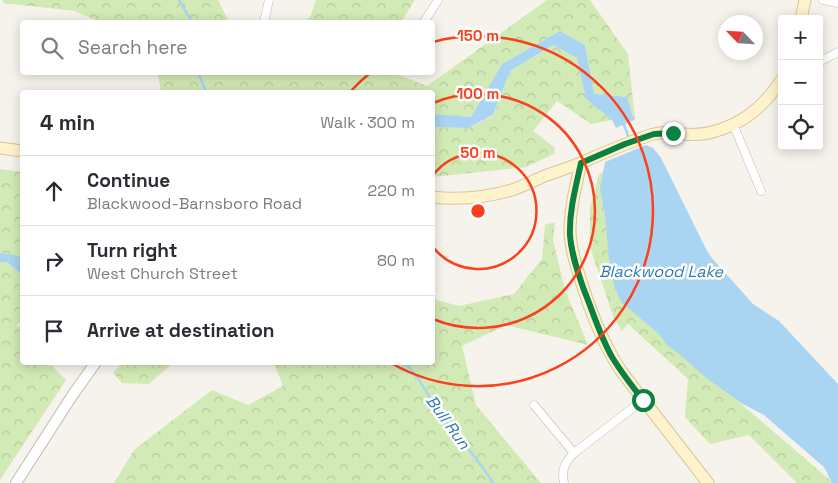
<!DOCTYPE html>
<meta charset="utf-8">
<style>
body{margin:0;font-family:"Space Grotesk",sans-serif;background:#f7f7f7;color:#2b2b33}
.controls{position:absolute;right:15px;top:15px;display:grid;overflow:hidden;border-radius:5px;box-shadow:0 2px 12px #0003}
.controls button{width:45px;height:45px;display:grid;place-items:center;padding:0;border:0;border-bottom:1px solid #e1e1e2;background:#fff;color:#2b2b33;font:25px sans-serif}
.compass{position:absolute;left:718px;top:15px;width:45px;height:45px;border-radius:50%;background:#fff;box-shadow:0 2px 12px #0003;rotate:295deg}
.stop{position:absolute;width:15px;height:15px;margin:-11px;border:4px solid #0b8043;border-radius:50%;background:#fff}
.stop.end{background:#0b8043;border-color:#fff;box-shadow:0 1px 5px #0008}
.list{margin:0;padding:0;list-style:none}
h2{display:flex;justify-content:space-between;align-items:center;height:65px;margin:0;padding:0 20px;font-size:21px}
h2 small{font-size:16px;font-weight:400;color:#7c7c81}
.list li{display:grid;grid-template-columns:32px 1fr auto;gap:15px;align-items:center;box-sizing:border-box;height:70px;padding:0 20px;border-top:1px solid #e1e1e2}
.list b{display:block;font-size:19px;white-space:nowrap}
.list p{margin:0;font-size:16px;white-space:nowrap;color:#7c7c81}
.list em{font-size:16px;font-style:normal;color:#7c7c81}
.icon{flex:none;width:28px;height:28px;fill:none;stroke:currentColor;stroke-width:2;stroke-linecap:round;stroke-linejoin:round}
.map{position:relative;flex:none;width:838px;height:483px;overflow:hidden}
.search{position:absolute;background:#fff;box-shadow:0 2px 12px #0003;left:20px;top:20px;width:415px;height:55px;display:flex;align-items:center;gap:12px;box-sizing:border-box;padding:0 18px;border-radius:5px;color:#7c7c81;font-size:19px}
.panel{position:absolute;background:#fff;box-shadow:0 2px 12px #0003;left:20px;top:90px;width:415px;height:275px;border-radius:5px}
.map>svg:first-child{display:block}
.forest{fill:url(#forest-crowns)}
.water{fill:#a9d4f2}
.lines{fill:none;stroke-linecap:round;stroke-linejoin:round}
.stream{stroke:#a9d4f2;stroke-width:2.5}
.minor-casing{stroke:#c2bbae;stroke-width:9}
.tertiary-casing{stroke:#c2bbae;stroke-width:12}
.secondary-casing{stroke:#d6c79b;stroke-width:13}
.minor{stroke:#fff;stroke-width:8}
.tertiary{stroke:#fff;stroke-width:10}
.secondary{stroke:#fff3cd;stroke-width:11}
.route{stroke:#0b8043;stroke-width:6}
.ring{fill:none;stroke:#fc3f1d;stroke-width:2.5}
.labels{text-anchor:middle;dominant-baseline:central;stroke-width:5;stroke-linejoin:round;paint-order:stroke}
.water-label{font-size:16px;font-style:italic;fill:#2e7ab2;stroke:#fff}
.centre{fill:#fc3f1d;stroke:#fff;stroke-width:2.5}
.ring-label{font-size:15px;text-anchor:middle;font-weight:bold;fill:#fc3f1d;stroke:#fff;stroke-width:5;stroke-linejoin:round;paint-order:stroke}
</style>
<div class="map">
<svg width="838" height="483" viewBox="0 0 838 483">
<defs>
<pattern id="forest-crowns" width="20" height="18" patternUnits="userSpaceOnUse" patternTransform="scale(1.25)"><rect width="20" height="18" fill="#d2eab5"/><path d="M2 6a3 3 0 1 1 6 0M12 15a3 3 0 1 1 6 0" fill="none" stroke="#b6ca9c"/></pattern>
</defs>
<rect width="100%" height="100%" fill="#f6f3ec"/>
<!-- forest -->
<g class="forest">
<polygon points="3,0 218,0 229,22 100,22 75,11 3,3"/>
<polygon points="316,0 415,0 401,22 304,22 310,17"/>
<polygon points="547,0 590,0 628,54 635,119 634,120 627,97 594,94 585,45 560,31 502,64 471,117 433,114 432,92 161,92 158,75 156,73 393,73 427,86"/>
<polygon points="553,45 577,58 586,99 612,120 591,124 557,101 533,131 555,148 554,154 526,167 433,177 433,127 468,128 493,116 510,71"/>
<polygon points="0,169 22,172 22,259 19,256 0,253"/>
<polygon points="605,171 623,303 830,480 831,483 797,483 749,435 710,444 685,417 688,379 628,324 622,331 613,316 590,247 590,208 599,174"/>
<polygon points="555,222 553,240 565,290 588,345 506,325 462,346 476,405 541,483 114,483 134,450 212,390 248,405 283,386 274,363 432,362 433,299 459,306 514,294 542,259 545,225"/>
<polygon points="0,262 7,262 22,275 22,320 16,326 22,328 22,362 49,363 66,380 0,480"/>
<polygon points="123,362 173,362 173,363 149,384 122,383 113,373"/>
</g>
<!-- water -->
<g class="water">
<polygon points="560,31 585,45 594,94 627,97 634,120 616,128 612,120 586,99 577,58 553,45 510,71 493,115 468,128 433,127 433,114 471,117 502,64"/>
<polygon points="646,145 653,148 661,158 707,251 711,257 753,304 779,321 838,384 838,483 832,483 824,467 818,462 764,415 741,403 705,377 684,358 666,344 659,334 622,303 615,289 611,272 609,259 605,215 600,188 605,162"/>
<polygon points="0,253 19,256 22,259 22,275 7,262 0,262"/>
</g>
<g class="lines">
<!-- stream -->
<g class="stream">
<polyline points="179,0 192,22"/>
<polyline points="198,72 206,92"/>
<polyline points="623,122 629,138"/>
<path d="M403,362C419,375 426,393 437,409C455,435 477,456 493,483"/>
</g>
<defs>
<g id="minor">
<polyline points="823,0 838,3"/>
<polyline points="264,22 269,0"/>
<polyline points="424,22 438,0"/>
<polyline points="819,62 838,52"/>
<polyline points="733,124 761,191"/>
<polyline points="534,405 574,453"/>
<path d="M564,483C561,470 565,462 574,453L643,400"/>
</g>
<polyline id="tertiary" points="16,483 72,396 96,362"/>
<g id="secondary">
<polyline points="801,19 805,0"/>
<polyline points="0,148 22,151"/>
<path d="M581,163C576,185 570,208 570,231C570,242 573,254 576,265C587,302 600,339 621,371L708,483"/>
<path d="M432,197C460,200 485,198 512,190C524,186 535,180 547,175C559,171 571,167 583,162C601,154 620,146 639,139C644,137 649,135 654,134C664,131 674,133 684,134C701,136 717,132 732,125C754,115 769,99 782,79"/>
</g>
</defs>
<!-- minor casing -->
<use href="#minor" class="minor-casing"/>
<!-- tertiary casing -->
<use href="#tertiary" class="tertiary-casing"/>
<!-- secondary casing -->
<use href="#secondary" class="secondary-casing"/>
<!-- minor -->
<use href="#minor" class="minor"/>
<!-- tertiary -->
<use href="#tertiary" class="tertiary"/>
<!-- secondary -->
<use href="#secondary" class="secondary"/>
</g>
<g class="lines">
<!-- route -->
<path class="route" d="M643,400C632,386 621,372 612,357C600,336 593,312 584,290C578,273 571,253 570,235C569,211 576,186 581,163L625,144L654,134L673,133"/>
</g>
<!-- distance rings -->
<g class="ring">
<path d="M433 175A58 58 0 1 1 433 247"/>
<path d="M433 103A117 117 0 1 1 433 319"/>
<path d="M350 92A175 175 0 0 1 370 73M433 42A175 175 0 1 1 391 363"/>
</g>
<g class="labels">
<!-- water labels -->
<g class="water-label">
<text x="661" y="271">Blackwood Lake</text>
<text transform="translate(448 422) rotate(54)">Bull Run</text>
</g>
</g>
<circle cx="478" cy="211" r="8" class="centre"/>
<g class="ring-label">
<text x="478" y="41">150 m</text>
<text x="478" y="99">100 m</text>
<text x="478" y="158">50 m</text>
</g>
</svg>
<div class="controls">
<button>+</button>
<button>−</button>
<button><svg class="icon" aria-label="locate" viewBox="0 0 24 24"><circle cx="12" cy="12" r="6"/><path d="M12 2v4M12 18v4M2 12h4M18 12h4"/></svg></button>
</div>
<svg class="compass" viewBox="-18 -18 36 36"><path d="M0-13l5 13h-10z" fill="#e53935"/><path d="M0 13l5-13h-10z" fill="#7c7c81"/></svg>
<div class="stop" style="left:643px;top:400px"></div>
<div class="stop end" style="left:673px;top:133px"></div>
<div class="search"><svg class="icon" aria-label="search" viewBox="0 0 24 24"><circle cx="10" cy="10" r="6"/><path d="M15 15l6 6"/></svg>Search here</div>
<section class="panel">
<h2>4 min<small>Walk · 300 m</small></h2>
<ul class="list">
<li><svg class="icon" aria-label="ahead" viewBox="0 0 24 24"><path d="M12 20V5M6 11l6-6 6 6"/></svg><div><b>Continue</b><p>Blackwood-Barnsboro Road</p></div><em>220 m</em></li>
<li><svg class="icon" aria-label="right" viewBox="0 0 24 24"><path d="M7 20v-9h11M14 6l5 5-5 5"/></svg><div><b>Turn right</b><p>West Church Street</p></div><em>80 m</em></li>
<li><svg class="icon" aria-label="arrive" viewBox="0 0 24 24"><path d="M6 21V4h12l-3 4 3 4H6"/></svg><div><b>Arrive at destination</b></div></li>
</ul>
</section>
</div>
